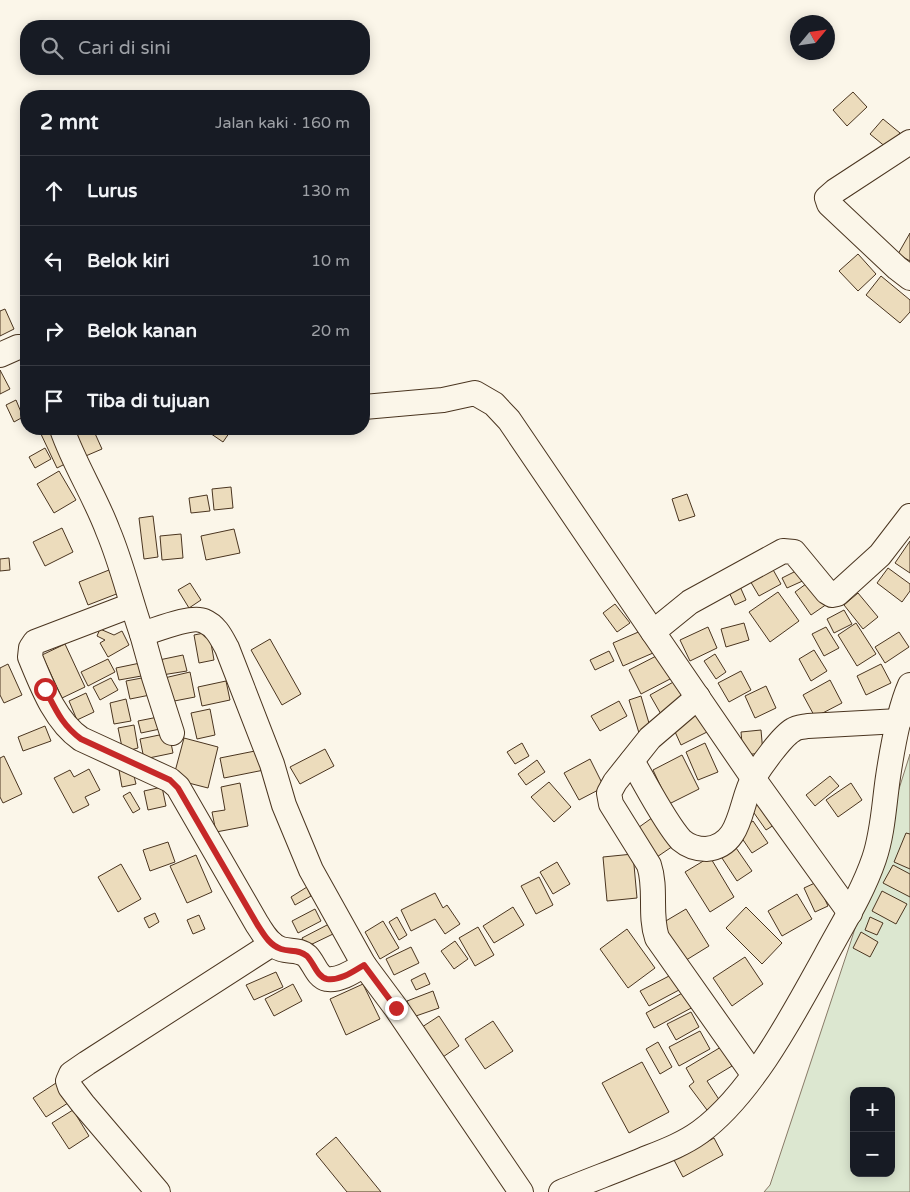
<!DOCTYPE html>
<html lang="id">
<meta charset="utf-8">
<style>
body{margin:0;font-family:"Varela Round",sans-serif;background:#20242c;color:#f1f3f6}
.controls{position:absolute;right:15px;bottom:15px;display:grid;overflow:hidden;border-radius:10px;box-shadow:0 2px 12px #0003}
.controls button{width:45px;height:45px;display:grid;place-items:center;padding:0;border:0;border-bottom:1px solid #363941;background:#171b24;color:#f1f3f6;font:25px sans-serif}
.compass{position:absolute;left:790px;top:15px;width:45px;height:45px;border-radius:50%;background:#171b24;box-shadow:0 2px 12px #0003;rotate:61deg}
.stop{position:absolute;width:15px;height:15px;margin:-11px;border:4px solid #c62828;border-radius:50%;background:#fff}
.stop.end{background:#c62828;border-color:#fff;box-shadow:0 1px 5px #0008}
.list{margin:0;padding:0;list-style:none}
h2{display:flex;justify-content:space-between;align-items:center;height:65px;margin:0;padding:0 20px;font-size:21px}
h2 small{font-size:16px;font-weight:400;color:#9ea1a6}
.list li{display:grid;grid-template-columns:32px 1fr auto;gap:15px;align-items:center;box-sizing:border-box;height:70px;padding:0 20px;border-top:1px solid #363941}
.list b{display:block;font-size:19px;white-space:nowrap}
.list em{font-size:16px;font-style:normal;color:#9ea1a6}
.icon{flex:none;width:28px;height:28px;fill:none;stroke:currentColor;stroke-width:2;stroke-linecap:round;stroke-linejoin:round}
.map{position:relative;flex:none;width:910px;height:1192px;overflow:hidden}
.search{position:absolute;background:#171b24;box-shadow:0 2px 12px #0003;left:20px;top:20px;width:350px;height:55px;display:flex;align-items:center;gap:12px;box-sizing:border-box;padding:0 18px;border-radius:20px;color:#9ea1a6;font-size:19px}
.panel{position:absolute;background:#171b24;box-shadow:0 2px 12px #0003;left:20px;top:90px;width:350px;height:345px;border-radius:20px}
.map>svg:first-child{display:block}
.green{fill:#dce7d0;stroke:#887966;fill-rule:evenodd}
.building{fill:#ecdcbc;stroke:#4a3520}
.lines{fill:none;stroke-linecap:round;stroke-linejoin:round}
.minor-casing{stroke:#4a3520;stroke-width:26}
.minor{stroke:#fbf6e9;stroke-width:24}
.route{stroke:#c62828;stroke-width:6}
</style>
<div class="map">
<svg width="910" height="1192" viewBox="0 0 910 1192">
<rect width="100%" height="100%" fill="#fbf6e9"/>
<!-- green -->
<path class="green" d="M910,754V1192H764L770,1185L851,941ZM854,1091H891V1173H854Z"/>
<!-- building -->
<g class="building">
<polygon points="853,92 867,107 847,126 833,110"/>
<polygon points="883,119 900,133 887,148 870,134"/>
<polygon points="910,233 910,261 898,254"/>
<polygon points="858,254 876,274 858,291 839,271"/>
<polygon points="881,276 910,300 910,312 900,323 866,295"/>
<polygon points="5,309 14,329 0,336 0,311"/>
<polygon points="0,370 10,389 0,394"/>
<polygon points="16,400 23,417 14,422 6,405"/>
<polygon points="46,429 56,429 71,461 57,468 40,432"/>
<polygon points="68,429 93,429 102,449 81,458"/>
<polygon points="204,429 232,429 223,442"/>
<polygon points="45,448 51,459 35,468 29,457"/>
<polygon points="59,471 76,500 54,513 37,484"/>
<polygon points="231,487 233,508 214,510 212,489"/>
<polygon points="687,494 695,516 679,521 672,499"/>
<polygon points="207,495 210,511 191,513 189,498"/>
<polygon points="153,516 158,557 144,559 139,518"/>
<polygon points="62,528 73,552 45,566 33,542"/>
<polygon points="234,529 240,553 206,560 201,536"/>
<polygon points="181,534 183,558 162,560 160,536"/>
<polygon points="910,541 910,573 895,563"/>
<polygon points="9,558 10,570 0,571 0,559"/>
<polygon points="771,566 781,584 759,596 749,579"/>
<polygon points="802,568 807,579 787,588 782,578"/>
<polygon points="888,568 910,584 910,591 902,602 877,583"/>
<polygon points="109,570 119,593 88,605 79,582"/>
<polygon points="810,581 827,604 811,615 795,592"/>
<polygon points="738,582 746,600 735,605 727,588"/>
<polygon points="190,583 201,600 189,608 178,590"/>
<polygon points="778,592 799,621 770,642 749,612"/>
<polygon points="858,593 878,617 863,629 844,605"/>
<polygon points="615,604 630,623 617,632 603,613"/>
<polygon points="844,610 852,624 834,633 827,619"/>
<polygon points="744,623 749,640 726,647 721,629"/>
<polygon points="856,623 876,654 857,666 838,635"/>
<polygon points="708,627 717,648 690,661 680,640"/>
<polygon points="826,627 839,648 824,656 812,634"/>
<polygon points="100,629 114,635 122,631 129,645 108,657 100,643 105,640 97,636"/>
<polygon points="643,630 653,653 623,666 613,643"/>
<polygon points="209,632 214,660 199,663 194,635"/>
<polygon points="899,632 909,647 885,663 875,647"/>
<polygon points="270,639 301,694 282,705 251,650"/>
<polygon points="65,644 85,687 62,698 42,655"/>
<polygon points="814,650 827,671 811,681 799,659"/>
<polygon points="609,651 614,661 595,670 590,660"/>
<polygon points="660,654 672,678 641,694 629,670"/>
<polygon points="715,654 726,672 716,679 704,661"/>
<polygon points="183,655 187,671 162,675 159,660"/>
<polygon points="108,659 115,672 88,686 81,672"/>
<polygon points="145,662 147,675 119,680 116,668"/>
<polygon points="8,664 22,695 4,703 0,695 0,668"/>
<polygon points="881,664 891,683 866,695 857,676"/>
<polygon points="741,671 751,690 729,702 718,683"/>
<polygon points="190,672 195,697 164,703 160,679"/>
<polygon points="147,677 150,695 130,699 126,681"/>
<polygon points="111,678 118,690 100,700 93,687"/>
<polygon points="677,680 688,701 662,716 650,695"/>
<polygon points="830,680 842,703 815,717 803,695"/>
<polygon points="226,681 230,700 202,706 198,687"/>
<polygon points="766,686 776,708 755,718 745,696"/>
<polygon points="86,693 94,712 77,720 69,701"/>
<polygon points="641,696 651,730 639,733 629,700"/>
<polygon points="126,699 131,721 114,724 110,703"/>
<polygon points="619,701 627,716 600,731 591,716"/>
<polygon points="210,709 215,735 197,739 191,713"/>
<polygon points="696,710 707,732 681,745 671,723"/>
<polygon points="158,717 160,729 141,733 138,721"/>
<polygon points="134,725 138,748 123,752 118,728"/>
<polygon points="45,726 51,741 23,751 18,737"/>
<polygon points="761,730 763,753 743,755 741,732"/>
<polygon points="169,733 173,753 144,759 140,739"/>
<polygon points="184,738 218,747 208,788 173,779"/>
<polygon points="522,743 529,756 515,764 507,752"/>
<polygon points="705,743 718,772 698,780 686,752"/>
<polygon points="325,749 334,766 300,784 290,767"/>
<polygon points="260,750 264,770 224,778 220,758"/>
<polygon points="682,755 699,789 669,804 653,770"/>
<polygon points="4,756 22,794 3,803 0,797 0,758"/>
<polygon points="590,759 604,787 579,800 564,773"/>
<polygon points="537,760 545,772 526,785 518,774"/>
<polygon points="132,768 136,784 122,787 119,770"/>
<polygon points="89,769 100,790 85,797 89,805 73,813 54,778 70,770 74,777"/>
<polygon points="830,776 839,786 815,806 806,795"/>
<polygon points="549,782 571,807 554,822 531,797"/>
<polygon points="240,783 248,826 216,832 212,812 225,810 221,787"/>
<polygon points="851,783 862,800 838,817 826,800"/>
<polygon points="162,787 166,806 148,810 144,791"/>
<polygon points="130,792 140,809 133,813 123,796"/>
<polygon points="756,798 774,825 766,830 747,803"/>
<polygon points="656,815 676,844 654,859 635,830"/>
<polygon points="753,821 768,843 752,853 737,831"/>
<polygon points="906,833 910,834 910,869 894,862"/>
<polygon points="168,842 175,862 150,871 143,850"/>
<polygon points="734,845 752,871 737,881 720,855"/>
<polygon points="633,854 637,898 607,901 603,857"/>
<polygon points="196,855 212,892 187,903 170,866"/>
<polygon points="710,857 734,897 710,912 685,872"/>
<polygon points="557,862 570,884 553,894 540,872"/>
<polygon points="121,864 141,899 118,912 98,877"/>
<polygon points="893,865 910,874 910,897 883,883"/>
<polygon points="539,877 553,905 536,914 521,886"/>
<polygon points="817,882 828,906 815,912 804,888"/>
<polygon points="307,887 311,896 295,905 291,897"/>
<polygon points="882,891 907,904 896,924 872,911"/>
<polygon points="435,893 443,908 447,905 460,924 445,934 435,919 411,931 401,910"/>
<polygon points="797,894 812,919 782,936 768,911"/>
<polygon points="513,907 524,925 494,943 483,926"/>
<polygon points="746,907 782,943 762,964 726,928"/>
<polygon points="315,909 321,921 298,933 292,921"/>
<polygon points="686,909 709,946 683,962 659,925"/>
<polygon points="155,913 159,922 149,928 144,918"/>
<polygon points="199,915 205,929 193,934 187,920"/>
<polygon points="397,917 407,935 399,940 389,922"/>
<polygon points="870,917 883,923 877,935 865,930"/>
<polygon points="383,921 399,948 380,959 365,932"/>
<polygon points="329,924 333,934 306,947 302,938"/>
<polygon points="478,927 494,955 475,966 459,938"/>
<polygon points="627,929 655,968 628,988 600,949"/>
<polygon points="861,932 878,942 870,957 853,948"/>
<polygon points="455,941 468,959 454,969 441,951"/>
<polygon points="411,947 419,963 394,975 386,959"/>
<polygon points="745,957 763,984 732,1006 713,978"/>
<polygon points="276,972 283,987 254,1000 246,985"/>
<polygon points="425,973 430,984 416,990 411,980"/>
<polygon points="671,975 679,990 649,1006 640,991"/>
<polygon points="293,984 302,1001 274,1016 265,999"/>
<polygon points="363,984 380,1019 346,1035 330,999"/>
<polygon points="433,991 439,1008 413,1017 407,1001"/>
<polygon points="686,991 695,1006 654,1028 646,1013"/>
<polygon points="691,1012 699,1027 676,1040 667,1024"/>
<polygon points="439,1016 459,1046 440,1059 419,1029"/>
<polygon points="493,1021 513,1051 485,1069 465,1039"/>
<polygon points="700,1031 710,1049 679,1066 669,1047"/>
<polygon points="658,1042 672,1067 660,1074 646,1049"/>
<polygon points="721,1047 732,1066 707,1081 720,1101 707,1110 689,1086 694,1082 686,1068"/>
<polygon points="642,1062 669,1112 629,1133 602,1083"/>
<polygon points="56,1083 68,1103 46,1117 33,1098"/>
<polygon points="73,1110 89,1136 69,1149 52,1123"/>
<polygon points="336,1137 381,1192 347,1192 316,1154"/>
<polygon points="714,1138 723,1155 683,1177 674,1160"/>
</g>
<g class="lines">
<defs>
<g id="minor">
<polyline points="910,142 835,191 827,198 829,204 897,268 910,278"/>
<polyline points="0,355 18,347 26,348"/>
<polyline points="364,407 443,400 475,393 494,404 509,420 653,632"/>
<path d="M62,429C74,464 95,496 108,531C122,564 130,600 142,634C156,630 192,615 204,621C216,626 221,637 227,648L272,764L284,805L311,870L364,965L396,1008L521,1192"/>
<path d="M132,605L35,642L31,648L30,657C42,686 55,721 81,739L170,780L178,787L257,924C263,933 269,945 281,949C290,952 299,949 307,956C314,963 317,977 327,979C340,981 354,971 364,965"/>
<polyline points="142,634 154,677 172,733"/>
<path d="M698,697L650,738L615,782L609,793L611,804L649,865C657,889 649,914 657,938L753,1074"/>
<path d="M632,761C646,784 664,821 681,840C688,846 697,849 706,849C743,846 739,802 754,777C761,766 782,736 793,730C797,727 803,727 808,726L899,721"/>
<polyline points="850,913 753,778 653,632 690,602 783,551 794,552 827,592 832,595 837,594 880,555 910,516"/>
<polyline points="158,1192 83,1104 70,1087 68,1081 71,1074 87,1063 272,944"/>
<path d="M561,1192C588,1181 615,1171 642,1160C662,1152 682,1145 700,1132C752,1094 794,1013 825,957C842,925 862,894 874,859C883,833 884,804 888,777C892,750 899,710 910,685"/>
</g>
</defs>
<!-- minor casing -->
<use href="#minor" class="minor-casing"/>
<!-- minor -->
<use href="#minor" class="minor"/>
</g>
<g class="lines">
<!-- route -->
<path class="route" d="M45,689C56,710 62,725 81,739L170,780L178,788L257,924C263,933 269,945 281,949C290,952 299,949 307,956C314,963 317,977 327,979C340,981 354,971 364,965L396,1008"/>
</g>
</svg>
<div class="controls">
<button>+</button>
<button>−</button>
</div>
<svg class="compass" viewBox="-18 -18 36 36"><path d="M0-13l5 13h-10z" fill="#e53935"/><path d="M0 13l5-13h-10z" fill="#9ea1a6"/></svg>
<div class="stop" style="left:45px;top:689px"></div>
<div class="stop end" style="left:396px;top:1008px"></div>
<div class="search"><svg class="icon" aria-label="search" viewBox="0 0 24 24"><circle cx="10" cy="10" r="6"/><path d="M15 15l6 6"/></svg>Cari di sini</div>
<section class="panel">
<h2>2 mnt<small>Jalan kaki · 160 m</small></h2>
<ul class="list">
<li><svg class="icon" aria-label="ahead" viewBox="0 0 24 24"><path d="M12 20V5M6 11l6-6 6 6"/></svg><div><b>Lurus</b></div><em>130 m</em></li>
<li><svg class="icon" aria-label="left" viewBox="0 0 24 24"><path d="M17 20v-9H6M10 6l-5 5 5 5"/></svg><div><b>Belok kiri</b></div><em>10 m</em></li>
<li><svg class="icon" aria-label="right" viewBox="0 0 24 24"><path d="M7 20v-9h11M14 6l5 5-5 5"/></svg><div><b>Belok kanan</b></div><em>20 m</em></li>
<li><svg class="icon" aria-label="arrive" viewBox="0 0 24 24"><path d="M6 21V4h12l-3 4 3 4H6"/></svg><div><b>Tiba di tujuan</b></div></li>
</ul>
</section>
</div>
